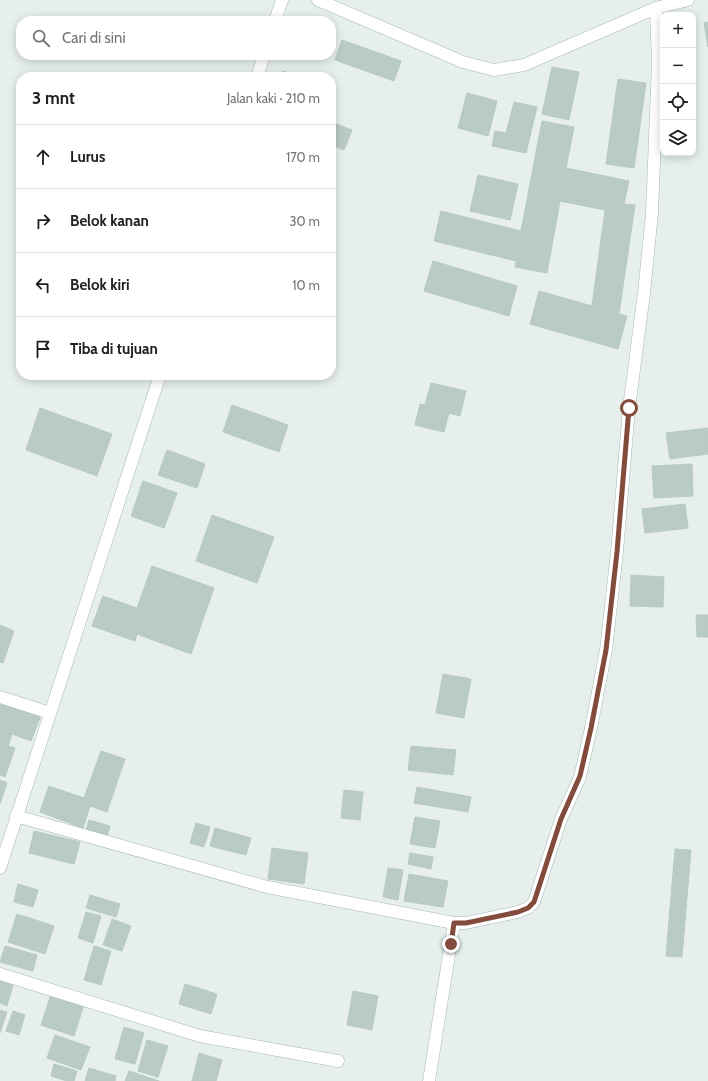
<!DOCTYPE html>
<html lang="id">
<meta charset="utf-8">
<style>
body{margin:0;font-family:Cabin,sans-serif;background:#f2f2f2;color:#202124}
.controls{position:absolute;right:12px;top:12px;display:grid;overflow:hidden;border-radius:8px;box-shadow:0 2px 10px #0003}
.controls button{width:36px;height:36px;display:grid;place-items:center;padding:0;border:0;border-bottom:1px solid #e0e0e0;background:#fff;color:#202124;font:20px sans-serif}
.stop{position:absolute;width:12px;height:12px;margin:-9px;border:3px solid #824b3c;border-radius:50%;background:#fff}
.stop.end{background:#824b3c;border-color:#fff;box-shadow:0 1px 4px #0008}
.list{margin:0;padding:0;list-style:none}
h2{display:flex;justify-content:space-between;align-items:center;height:52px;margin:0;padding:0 16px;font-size:17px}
h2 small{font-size:13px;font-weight:400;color:#757577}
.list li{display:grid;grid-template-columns:26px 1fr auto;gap:12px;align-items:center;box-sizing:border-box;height:64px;padding:0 16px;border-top:1px solid #e0e0e0}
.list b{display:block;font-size:15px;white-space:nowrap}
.list em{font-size:13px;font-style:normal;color:#757577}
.icon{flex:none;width:22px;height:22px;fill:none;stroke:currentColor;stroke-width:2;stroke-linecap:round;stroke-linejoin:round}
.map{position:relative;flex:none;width:708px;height:1081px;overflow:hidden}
.search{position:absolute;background:#fff;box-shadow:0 2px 10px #0003;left:16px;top:16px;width:320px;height:44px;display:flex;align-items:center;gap:10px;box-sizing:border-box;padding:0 14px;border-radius:16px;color:#757577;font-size:15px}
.panel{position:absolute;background:#fff;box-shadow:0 2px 10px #0003;left:16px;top:72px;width:320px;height:308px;border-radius:16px}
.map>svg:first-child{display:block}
.building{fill:#bacac4;stroke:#b7cac2}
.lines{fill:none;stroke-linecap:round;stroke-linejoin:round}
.minor-casing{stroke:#a8b8b2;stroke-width:13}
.minor{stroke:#fff;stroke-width:12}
.route{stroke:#824b3c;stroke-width:5}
</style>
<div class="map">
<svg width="708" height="1081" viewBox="0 0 708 1081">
<rect width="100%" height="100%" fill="#e6efeb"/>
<!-- building -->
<g class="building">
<polygon points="708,22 708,47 704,23"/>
<polygon points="342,40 401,61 394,81 335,60"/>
<polygon points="552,67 579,72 569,120 542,114"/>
<polygon points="283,71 299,77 281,77"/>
<polygon points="618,79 646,83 634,168 606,164"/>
<polygon points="467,93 497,101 488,136 458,128"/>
<polygon points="514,102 537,107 526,153 492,146 495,131 506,133"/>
<polygon points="542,121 574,127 566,168 629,181 624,204 635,205 619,314 627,316 618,349 530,324 539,291 592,306 605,210 560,201 547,273 515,267 516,261 434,241 441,211 521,231"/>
<polygon points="331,122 352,130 344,150 331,145"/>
<polygon points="478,175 518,184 510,220 470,211"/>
<polygon points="433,261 517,286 509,316 424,291"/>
<polygon points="431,383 466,391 460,416 449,413 444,432 415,425 420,404 425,405"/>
<polygon points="232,405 288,425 279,452 223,432"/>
<polygon points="40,408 112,434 97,476 26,450"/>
<polygon points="708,428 708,454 670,459 666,433"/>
<polygon points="167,450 205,464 197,488 158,475"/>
<polygon points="692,464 693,496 654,498 652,466"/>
<polygon points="143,481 177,493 164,528 131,516"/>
<polygon points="685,504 688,528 645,533 642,509"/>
<polygon points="212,515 274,537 257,583 196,561"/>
<polygon points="152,566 214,588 191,654 137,634 135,641 92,626 103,596 137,608"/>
<polygon points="631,575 664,577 663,607 630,606"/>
<polygon points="696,615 708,615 708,637 697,637"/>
<polygon points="0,625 14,631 3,663 0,662"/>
<polygon points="443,674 471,679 464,718 436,713"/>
<polygon points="0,701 41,715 31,741 12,734 8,746 15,748 5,777 0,775"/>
<polygon points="411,746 456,750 453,775 408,770"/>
<polygon points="101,751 125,759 107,812 90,806 83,828 40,812 49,786 84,798"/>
<polygon points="0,780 7,783 0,804"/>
<polygon points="417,787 471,797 468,812 414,803"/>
<polygon points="344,790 363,792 360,820 341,818"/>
<polygon points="415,817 440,821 435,848 410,844"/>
<polygon points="89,820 110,826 107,837 86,830"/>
<polygon points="196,823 210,827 204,847 190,843"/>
<polygon points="215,828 251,838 246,855 210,846"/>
<polygon points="34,831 80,842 74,864 29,853"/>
<polygon points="272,848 308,853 304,884 268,879"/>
<polygon points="675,849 691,850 682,957 666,956"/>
<polygon points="410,853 433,857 431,869 408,864"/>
<polygon points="388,868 403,870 398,900 383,897"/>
<polygon points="409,874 448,881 443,907 404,901"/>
<polygon points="18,884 38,890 33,907 14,902"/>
<polygon points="90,895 120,904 116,917 86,908"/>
<polygon points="86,912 101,916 93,943 78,938"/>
<polygon points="17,914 54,926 45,954 8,942"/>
<polygon points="112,919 131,926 122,951 103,945"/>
<polygon points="5,946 37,955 33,971 0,962"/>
<polygon points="94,946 111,951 101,985 84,980"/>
<polygon points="0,981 13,985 7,1006 0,1003"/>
<polygon points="185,984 217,994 211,1014 179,1004"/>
<polygon points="353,991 378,996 372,1030 347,1025"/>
<polygon points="51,994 84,1005 74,1036 41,1025"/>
<polygon points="0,1010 7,1012 0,1033"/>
<polygon points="13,1011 25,1015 19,1035 6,1031"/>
<polygon points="124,1027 144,1033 135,1064 115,1059"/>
<polygon points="55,1035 90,1047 81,1070 47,1058"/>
<polygon points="147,1040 168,1046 158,1077 138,1071"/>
<polygon points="199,1053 222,1060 216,1081 192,1081"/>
<polygon points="54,1064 77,1071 74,1081 67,1081 51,1076"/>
<polygon points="89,1068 116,1076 115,1081 85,1081"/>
<polygon points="129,1071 159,1081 125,1081"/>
</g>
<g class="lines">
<defs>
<g id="minor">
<polyline points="318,0 463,62 494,70 524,65 656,8 688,0"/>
<polyline points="275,21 282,0"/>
<polyline points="257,77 264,55"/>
<polyline points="0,697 50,713"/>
<polyline points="16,816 267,887 454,923"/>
<polyline points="0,868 160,375"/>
<polyline points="0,974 200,1036 338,1061"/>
<polyline points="429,1081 454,923 466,923 518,912 528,908 534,902 561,819 580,777 591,728 606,650 617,552 629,408 644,293 652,213 658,63 656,8"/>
</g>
</defs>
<!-- minor casing -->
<use href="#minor" class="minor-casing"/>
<!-- minor -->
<use href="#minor" class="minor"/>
</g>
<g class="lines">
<!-- route -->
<polyline class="route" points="451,944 454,923 466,923 518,912 528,908 534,902 561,819 580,776 591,728 606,650 617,552 629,408"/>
</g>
</svg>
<div class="controls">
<button>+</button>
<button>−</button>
<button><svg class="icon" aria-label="locate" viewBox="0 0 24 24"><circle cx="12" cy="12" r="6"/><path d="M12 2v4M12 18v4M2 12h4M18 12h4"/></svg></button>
<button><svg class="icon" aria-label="layers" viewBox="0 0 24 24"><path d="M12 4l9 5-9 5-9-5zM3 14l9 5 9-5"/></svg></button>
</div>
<div class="stop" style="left:629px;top:408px"></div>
<div class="stop end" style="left:451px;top:944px"></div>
<div class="search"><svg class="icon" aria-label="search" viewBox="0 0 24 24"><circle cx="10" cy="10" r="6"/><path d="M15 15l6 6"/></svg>Cari di sini</div>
<section class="panel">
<h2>3 mnt<small>Jalan kaki · 210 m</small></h2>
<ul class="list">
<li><svg class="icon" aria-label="ahead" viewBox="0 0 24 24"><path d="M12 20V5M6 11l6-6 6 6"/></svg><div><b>Lurus</b></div><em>170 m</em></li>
<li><svg class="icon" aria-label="right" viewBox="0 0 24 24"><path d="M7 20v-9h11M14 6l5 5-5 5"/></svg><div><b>Belok kanan</b></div><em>30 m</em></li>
<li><svg class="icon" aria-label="left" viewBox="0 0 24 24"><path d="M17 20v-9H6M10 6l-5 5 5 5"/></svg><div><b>Belok kiri</b></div><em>10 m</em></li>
<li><svg class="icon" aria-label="arrive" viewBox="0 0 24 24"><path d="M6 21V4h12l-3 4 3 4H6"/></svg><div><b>Tiba di tujuan</b></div></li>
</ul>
</section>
</div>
